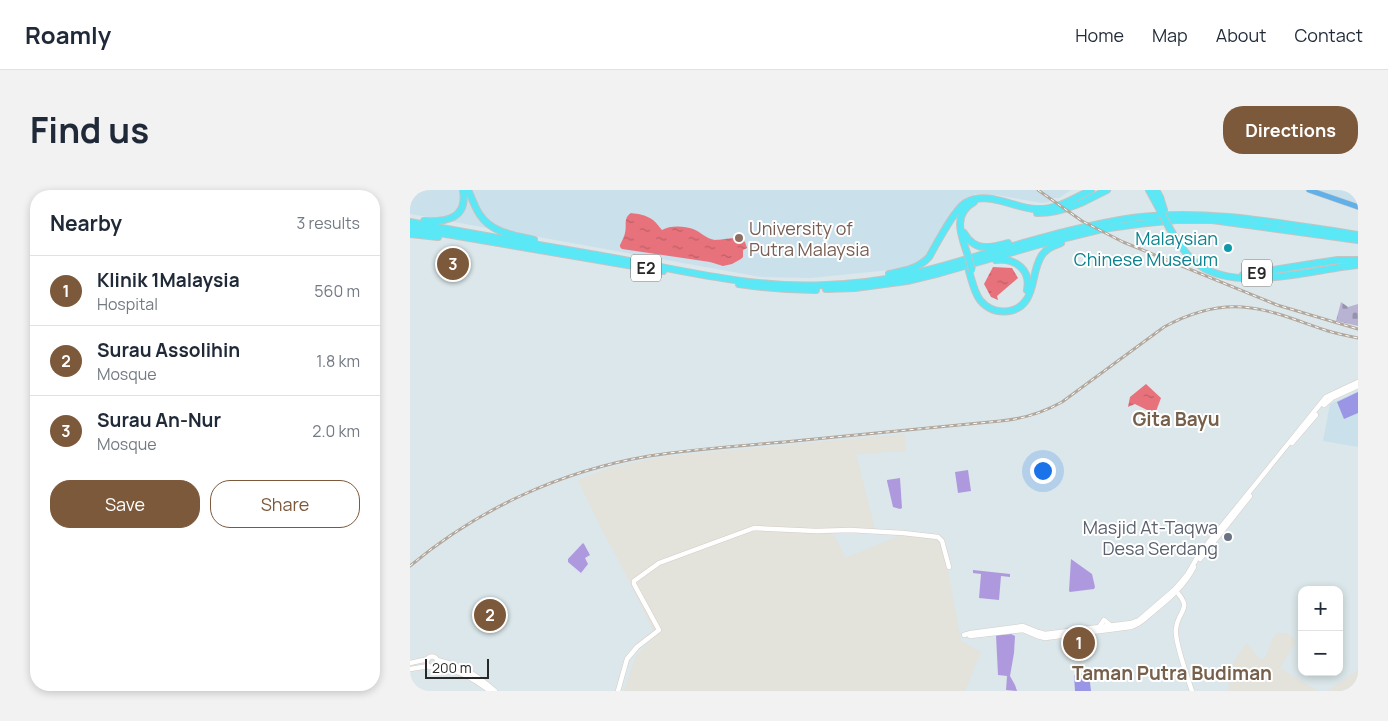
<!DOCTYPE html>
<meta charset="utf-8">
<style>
body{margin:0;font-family:Manrope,sans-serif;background:#f2f2f3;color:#1f2937}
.controls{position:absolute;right:15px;bottom:15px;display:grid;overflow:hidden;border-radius:10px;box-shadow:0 2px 8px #0003}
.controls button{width:45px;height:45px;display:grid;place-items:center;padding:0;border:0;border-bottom:1px solid #e0e1e3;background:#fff;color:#1f2937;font:25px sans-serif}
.scale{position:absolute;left:15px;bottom:12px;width:64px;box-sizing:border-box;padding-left:5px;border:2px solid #282828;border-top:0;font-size:14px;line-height:18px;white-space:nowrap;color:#282828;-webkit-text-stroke:4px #fff;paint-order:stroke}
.you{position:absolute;left:632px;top:280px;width:18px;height:18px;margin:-12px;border:4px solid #fff;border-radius:50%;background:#1a73e8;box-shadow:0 0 0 8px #1a73e833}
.badge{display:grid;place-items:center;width:32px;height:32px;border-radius:50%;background:#7d593c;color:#fff;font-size:16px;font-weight:700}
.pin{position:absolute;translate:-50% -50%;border:2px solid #fff;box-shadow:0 1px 5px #0006}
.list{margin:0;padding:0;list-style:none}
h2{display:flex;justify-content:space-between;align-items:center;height:65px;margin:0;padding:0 20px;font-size:21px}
h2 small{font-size:16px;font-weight:400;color:#747a83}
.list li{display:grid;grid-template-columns:32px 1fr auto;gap:15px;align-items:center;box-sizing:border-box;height:70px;padding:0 20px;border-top:1px solid #e0e1e3}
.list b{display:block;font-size:19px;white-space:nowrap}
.list p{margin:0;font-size:16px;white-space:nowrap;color:#747a83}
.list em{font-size:16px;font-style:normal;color:#747a83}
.actions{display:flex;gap:10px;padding:15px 20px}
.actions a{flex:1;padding:11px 0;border:1px solid #7d593c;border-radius:20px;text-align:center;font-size:18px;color:#7d593c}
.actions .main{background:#7d593c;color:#fff}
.map{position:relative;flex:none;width:948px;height:501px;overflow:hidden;border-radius:20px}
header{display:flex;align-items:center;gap:30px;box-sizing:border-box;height:70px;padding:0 25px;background:#fff;border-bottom:1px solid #e0e1e3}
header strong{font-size:24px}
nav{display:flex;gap:28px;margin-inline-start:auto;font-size:18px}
.intro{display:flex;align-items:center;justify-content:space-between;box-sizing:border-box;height:120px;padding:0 30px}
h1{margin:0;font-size:35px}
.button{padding:12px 22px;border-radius:20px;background:#7d593c;color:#fff;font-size:18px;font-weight:700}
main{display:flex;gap:30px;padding:0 30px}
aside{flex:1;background:#fff;border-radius:20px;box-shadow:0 2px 8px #0003}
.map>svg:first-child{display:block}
.industrial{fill:#e3e2db}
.education{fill:#cae1eb}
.grass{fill:#af99de}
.cemetery{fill:url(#cemetery-stones)}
.pitch{fill:#9b95e5}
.water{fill:url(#water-ripples)}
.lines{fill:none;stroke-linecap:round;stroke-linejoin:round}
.secondary-casing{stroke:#d6cdc6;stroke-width:5.5}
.primary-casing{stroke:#c3c3c3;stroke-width:6}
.highway-casing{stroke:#c3c3c3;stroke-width:8}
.secondary{stroke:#fff;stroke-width:4.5}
.primary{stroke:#61b0e9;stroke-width:5}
.highway{stroke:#5ae8f6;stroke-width:6}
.rail-casing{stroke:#b2a89e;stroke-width:3}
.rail{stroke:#fff;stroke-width:1;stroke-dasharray:4;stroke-linecap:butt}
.highway-bridge-casing{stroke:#c3c3c3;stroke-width:8;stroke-linecap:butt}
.highway-bridge{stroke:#5ae8f6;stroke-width:6}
.education-dot{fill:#8d6e63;stroke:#fff;stroke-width:2}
.culture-dot{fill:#0f9aa8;stroke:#fff;stroke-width:2}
.worship-dot{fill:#6b7280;stroke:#fff;stroke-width:2}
.labels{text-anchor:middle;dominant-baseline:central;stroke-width:4;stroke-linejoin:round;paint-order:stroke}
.shield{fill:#fff;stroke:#686868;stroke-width:1}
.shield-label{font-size:16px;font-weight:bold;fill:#282828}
.education-label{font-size:18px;fill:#785e54;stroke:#fff;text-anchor:start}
.culture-label{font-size:18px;fill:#0d838f;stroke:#fff;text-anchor:end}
.worship-label{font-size:18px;fill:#5b616d;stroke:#fff;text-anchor:end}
.neighbourhood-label{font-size:19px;font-weight:bold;fill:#76604b;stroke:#fff}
</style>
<header>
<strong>Roamly</strong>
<nav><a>Home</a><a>Map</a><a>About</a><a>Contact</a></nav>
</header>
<div class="intro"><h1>Find us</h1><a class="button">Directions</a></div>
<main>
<aside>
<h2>Nearby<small>3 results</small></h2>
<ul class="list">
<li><span class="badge">1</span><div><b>Klinik 1Malaysia</b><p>Hospital</p></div><em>560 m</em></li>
<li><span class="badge">2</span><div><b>Surau Assolihin</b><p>Mosque</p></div><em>1.8 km</em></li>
<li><span class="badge">3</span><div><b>Surau An-Nur</b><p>Mosque</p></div><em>2.0 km</em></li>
</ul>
<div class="actions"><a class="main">Save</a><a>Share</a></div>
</aside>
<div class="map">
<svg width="948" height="501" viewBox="0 0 948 501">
<defs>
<pattern id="cemetery-stones" width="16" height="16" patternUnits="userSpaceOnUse" patternTransform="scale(1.25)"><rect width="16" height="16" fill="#b8b3d3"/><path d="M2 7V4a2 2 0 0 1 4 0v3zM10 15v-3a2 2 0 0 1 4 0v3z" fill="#9692ab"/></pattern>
<pattern id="water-ripples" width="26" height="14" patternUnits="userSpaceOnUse" patternTransform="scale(1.25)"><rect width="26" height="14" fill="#e8727c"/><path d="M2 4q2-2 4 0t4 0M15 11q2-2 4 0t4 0" fill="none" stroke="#bc5e66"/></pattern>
</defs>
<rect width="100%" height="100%" fill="#dbe7ea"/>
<!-- industrial -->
<g class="industrial">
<polygon points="495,244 496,261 446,264 465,339 417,338 425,347 436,368 491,345 521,348 531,353 539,386 551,451 571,462 555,501 214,501 226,465 246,446 211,375 190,336 168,290 200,278 251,267"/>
<polygon points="867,443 877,443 886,451 870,478 908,501 819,501 818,487 827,466 837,453 850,470 851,468 853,469 857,464 863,448"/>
<polygon points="948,480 948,501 917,501"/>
</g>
<!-- education -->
<g class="education">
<polygon points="0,0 661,0 649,8 643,8 639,12 632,13 587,5 566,4 553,11 511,71 499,78 401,88 351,87 0,24"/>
<polygon points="903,0 948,0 948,15"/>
<polygon points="948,201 948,257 913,251 920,214"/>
</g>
<!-- grass -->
<g class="grass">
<polygon points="558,280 561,301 548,303 545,282"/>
<polygon points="490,288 492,318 490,319 483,317 477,291 477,290"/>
<polygon points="173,353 174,354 180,365 175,368 178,374 171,383 158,372 158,369"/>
<polygon points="661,369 682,384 685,397 684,399 660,402 659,401"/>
<polygon points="563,380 600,384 600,387 591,386 589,410 569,408 571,384 563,383"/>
<polygon points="601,444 605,446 604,463 600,486 605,495 607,501 596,500 597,486 588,485 586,445"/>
</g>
<!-- cemetery -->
<polygon class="cemetery" points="931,112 938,117 948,114 948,136 926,131"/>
<!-- pitch -->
<g class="pitch">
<polygon points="948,202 948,223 934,229 927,212"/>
<polygon points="679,484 681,501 665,501 664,485"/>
</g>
<!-- water -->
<g class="water">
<path d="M221,23C229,24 236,25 243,30C247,33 249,37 252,40C260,35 275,36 283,39C291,42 296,49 305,50C311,50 325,47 329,49C331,49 333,51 335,52L337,58L333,60V67L331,69L322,74L313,76L300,72L212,59L210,57V55C212,51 214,47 215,43C217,35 213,28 221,23Z"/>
<polygon points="583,77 602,78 608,88 587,106 588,110 581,107 574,94"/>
<polygon points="736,194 751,208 745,224 725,214 718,217 720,207"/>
</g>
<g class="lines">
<defs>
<g id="secondary">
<polyline points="914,215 922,208 948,196"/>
<polyline points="882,253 906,225"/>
<polyline points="790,369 840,306"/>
<path d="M765,400C784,420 768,419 766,439C764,450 778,489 782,501"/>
<polyline points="689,437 694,430 700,435"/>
<polyline points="554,445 561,443 613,436 628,442 635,444 721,433 729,430 765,399 777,385 787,368 798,353 916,207 948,192"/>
<path d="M560,446L613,440L627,446L635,448L721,437C731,434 737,427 744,421C760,408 775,395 784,377"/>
<circle cx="22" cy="472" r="5.5"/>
<path d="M27,470C52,476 66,484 85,501"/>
<polyline points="0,473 18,469"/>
<path d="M26,477C50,481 60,486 80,501"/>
<polyline points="0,479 19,476"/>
<polyline points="208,501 217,469 227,457 249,440 224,394 224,391 249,373 344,338 406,341 440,340 493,343 528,347 532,351 539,377"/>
</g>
<polyline id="primary" points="899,0 948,17"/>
<g id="highway">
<path d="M58,0C62,8 65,18 70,25C82,43 104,45 124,50"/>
<polyline points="739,0 752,24"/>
<polyline points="746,0 750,7 754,20"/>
<polyline points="0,1 1,0"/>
<polyline points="671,13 697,0"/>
<path d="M627,23C642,23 654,20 668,14"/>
<path d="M14,31C36,32 58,29 53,0"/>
<path d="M0,32C71,46 143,57 214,70C280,82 348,99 416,95C442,94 471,91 497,85C521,80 544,73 567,66C618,52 669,36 722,28C797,18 874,34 948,45"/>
<polyline points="0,38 253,81"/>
<path d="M760,39C769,53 776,66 789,75C828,103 903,79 948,75"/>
<path d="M554,43C565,62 580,58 598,53"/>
<polyline points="0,44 28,47"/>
<path d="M558,66C552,47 541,25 564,12"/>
<path d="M586,70C606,68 621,80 617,100"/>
<path d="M559,81C562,91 564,102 570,110C582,125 606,126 617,109C625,96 623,78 632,65C637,58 643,56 651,53"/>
<path d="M479,84C494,81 508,79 519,67C526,55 544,20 555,13C578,0 603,18 626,19C646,20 663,9 681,0"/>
<polyline points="833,85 901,74 928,70 948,70"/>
<path d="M329,94C355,98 380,100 406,100"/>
<polyline points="416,99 445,98 497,91 530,83 631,54 692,39 728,34 766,30 802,30 948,50"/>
</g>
</defs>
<!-- secondary casing -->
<use href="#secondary" class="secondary-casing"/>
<!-- primary casing -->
<use href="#primary" class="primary-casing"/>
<!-- highway casing -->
<use href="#highway" class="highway-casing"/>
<!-- secondary -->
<use href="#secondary" class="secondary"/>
<!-- primary -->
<use href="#primary" class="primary"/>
<!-- highway -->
<use href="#highway" class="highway"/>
<defs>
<g id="rail">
<polyline points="628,0 672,31 713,52 867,115 948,139"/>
<path d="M0,376C68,319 151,281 239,266C283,259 329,256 374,252C446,245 518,238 590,231C613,229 632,223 652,212L754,137C778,124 805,115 832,117C862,119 890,132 918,141C928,144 938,146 948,148"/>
</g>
</defs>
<!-- rail casing -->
<use href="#rail" class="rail-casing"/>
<!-- rail -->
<use href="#rail" class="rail"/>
<defs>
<g id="highway-bridge">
<polyline points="752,24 760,39"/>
<polyline points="558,66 562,80"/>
</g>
</defs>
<!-- highway-bridge casing -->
<use href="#highway-bridge" class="highway-bridge-casing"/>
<!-- highway-bridge -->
<use href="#highway-bridge" class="highway-bridge"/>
</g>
<!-- markers -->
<circle class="education-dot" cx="329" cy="48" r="5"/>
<circle class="culture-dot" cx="818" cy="58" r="5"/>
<circle class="worship-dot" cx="818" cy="347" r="5"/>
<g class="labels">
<!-- shield labels -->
<g class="shield">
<rect x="221" y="64.5" width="30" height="27" rx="4"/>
<rect x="832" y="69.5" width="30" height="27" rx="4"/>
</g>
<g class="shield-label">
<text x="236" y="78">E2</text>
<text x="847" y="83">E9</text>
</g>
<!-- education labels -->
<g class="education-label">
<text x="339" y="38">University of<tspan x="339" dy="21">Putra Malaysia</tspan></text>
</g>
<!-- culture labels -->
<g class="culture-label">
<text x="808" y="48">Malaysian<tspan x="808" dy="21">Chinese Museum</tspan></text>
</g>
<!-- worship labels -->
<g class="worship-label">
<text x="808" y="337">Masjid At-Taqwa<tspan x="808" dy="21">Desa Serdang</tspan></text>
</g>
<!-- neighbourhood labels -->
<g class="neighbourhood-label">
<text x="766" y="229">Gita Bayu</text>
<text x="762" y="483">Taman Putra Budiman</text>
</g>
</g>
</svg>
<div class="controls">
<button>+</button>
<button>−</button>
</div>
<div class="scale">200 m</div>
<div class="you"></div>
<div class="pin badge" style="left:669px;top:453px">1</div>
<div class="pin badge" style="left:80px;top:425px">2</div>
<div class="pin badge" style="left:43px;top:74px">3</div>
</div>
</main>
